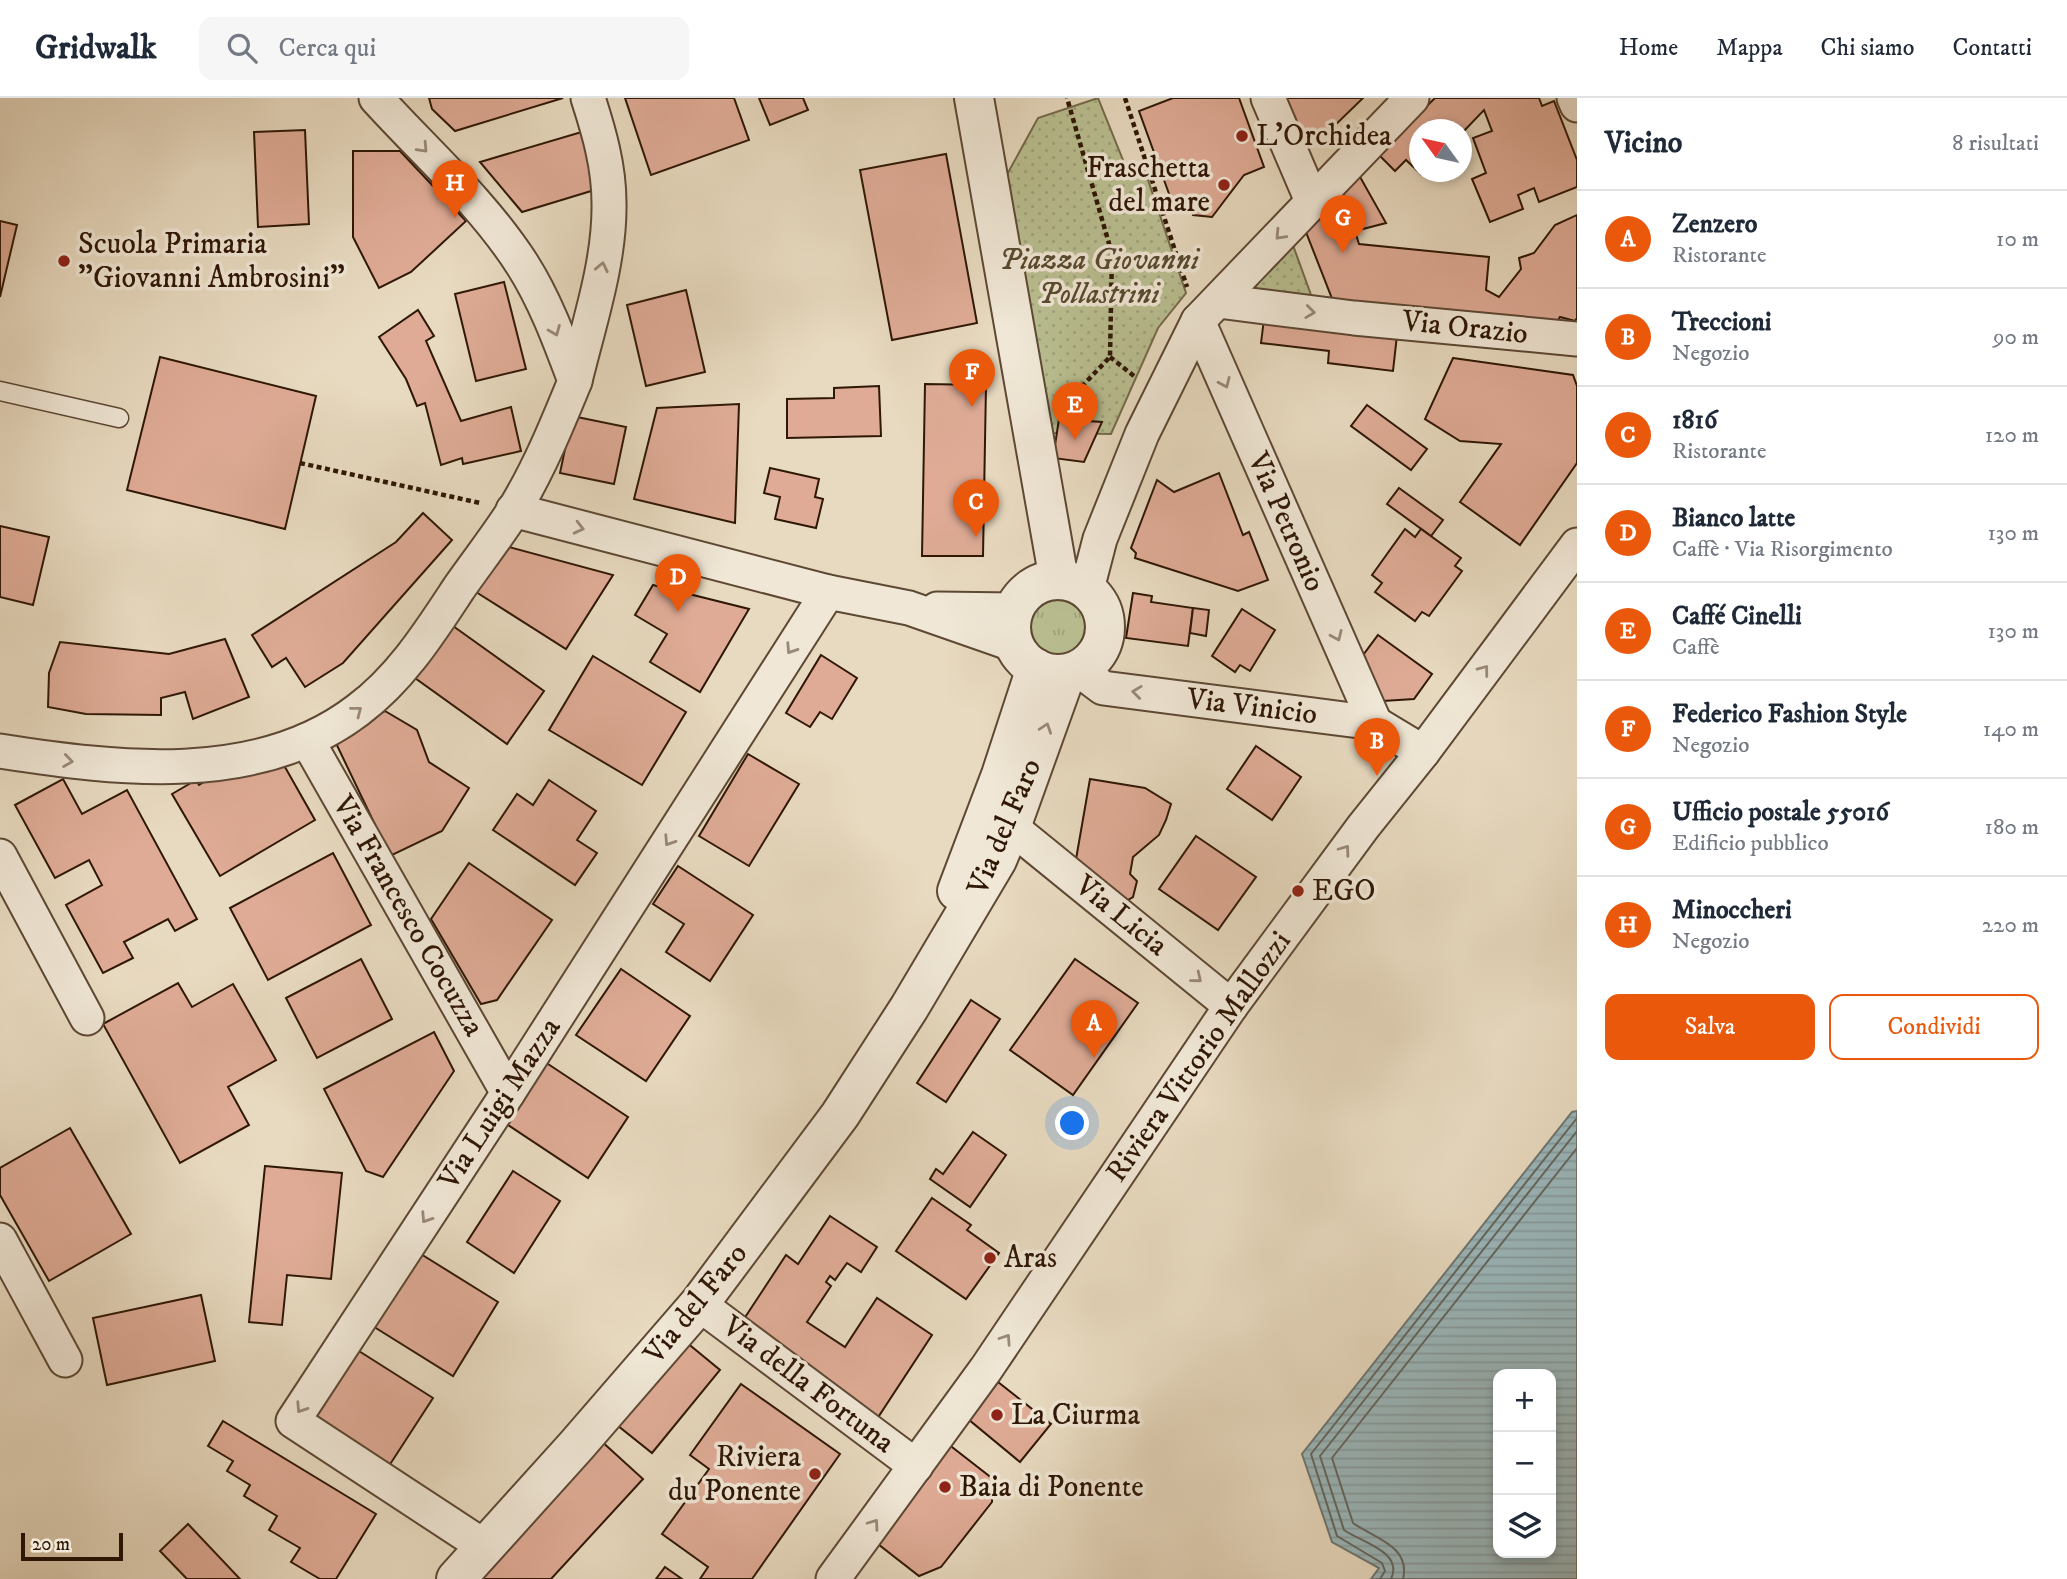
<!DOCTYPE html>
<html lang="it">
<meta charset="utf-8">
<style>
body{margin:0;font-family:"IM FELL DW Pica",serif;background:#f6f6f7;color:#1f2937}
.controls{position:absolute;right:21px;bottom:21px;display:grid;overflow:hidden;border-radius:14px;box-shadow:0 4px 10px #0003}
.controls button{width:63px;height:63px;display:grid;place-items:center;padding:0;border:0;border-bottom:2px solid #e0e1e3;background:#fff;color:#1f2937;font:35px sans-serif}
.compass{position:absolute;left:1409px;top:21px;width:63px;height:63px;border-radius:50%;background:#fff;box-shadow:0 4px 10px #0003;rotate:303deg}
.scale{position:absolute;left:21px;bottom:18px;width:102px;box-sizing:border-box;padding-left:7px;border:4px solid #2f1705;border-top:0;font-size:19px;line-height:24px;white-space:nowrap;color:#2f1705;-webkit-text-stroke:5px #f0e7d6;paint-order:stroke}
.you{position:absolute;left:1073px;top:1026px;width:24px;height:24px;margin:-18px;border:5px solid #fff;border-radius:50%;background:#1a73e8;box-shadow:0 0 0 10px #1a73e833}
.badge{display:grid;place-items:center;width:46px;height:46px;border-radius:50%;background:#ea580c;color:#fff;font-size:23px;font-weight:700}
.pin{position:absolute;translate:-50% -58px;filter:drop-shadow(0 2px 4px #0008)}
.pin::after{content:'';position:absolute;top:37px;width:24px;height:21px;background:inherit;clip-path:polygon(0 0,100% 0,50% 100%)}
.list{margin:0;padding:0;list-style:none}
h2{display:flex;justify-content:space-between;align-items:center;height:91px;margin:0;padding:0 28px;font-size:30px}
h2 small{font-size:23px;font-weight:400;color:#747a83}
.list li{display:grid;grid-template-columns:46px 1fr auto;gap:21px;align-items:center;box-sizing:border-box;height:98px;padding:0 28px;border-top:2px solid #e0e1e3}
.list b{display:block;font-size:26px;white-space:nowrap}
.list p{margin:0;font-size:23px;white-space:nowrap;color:#747a83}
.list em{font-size:23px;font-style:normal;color:#747a83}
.actions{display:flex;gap:14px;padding:21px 28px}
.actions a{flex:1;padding:16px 0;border:2px solid #ea580c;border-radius:14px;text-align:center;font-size:24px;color:#ea580c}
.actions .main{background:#ea580c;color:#fff}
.icon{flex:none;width:38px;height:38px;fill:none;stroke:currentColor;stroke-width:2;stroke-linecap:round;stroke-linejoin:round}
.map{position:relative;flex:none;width:1577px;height:1481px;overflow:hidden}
header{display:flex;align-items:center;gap:42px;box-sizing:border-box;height:98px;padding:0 35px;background:#fff;border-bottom:2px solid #e0e1e3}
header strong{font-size:33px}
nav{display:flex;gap:38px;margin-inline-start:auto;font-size:24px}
.search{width:490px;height:63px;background:#f6f6f7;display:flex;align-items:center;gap:18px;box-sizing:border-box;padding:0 24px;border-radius:14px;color:#747a83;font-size:26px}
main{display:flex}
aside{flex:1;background:#fff}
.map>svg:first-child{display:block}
.grass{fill:url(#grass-tufts);stroke:#746a4a;stroke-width:2}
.park{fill:url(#park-dots);stroke:#746a4a;stroke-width:2}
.water{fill:url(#water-rules);stroke:#707873;stroke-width:2;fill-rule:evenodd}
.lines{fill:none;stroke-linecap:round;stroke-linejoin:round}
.shore{stroke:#656860;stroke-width:2}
.building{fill:#dfab96;stroke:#2f1705;stroke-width:2}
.service-casing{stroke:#5d4834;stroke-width:21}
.minor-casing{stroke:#5d4834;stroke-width:37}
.tertiary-casing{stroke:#5d4834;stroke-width:42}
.path{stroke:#2f1705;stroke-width:4.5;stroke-dasharray:5 3.5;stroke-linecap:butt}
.service{stroke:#f0e7d6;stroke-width:18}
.minor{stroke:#f0e7d6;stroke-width:33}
.tertiary{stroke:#f0e7d6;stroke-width:38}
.oneway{stroke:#998978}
.poi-dot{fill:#8f2418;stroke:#f0e7d6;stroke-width:2.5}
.labels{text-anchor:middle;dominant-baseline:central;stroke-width:7;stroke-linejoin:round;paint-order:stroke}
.poi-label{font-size:30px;fill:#2f1705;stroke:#f0e7d6;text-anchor:start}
.park-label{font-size:30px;font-style:italic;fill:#58492f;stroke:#f0e7d6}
.street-label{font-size:30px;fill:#2f1705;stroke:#f0e7d6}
</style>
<header>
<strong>Gridwalk</strong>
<div class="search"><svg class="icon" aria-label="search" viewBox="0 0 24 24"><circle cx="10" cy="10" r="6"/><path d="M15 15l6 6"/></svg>Cerca qui</div>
<nav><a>Home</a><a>Mappa</a><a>Chi siamo</a><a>Contatti</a></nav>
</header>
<main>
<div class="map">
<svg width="1577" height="1481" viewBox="0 0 1577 1481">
<defs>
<pattern id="grass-tufts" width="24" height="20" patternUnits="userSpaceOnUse" patternTransform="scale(1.75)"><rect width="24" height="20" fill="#b9be90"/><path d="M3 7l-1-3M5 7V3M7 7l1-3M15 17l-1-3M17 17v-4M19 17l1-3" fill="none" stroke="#9fa37b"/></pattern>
<pattern id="park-dots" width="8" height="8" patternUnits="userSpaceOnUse" patternTransform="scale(1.75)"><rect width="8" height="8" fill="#b9be90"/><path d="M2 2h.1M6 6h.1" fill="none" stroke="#9fa37b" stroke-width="1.8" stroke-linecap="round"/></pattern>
<pattern id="water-rules" width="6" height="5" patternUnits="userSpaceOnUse" patternTransform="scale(1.75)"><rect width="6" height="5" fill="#9bb8bc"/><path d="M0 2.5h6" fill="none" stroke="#869da0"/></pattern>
</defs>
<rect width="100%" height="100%" fill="#e8dac0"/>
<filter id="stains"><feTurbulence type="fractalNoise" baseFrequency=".00286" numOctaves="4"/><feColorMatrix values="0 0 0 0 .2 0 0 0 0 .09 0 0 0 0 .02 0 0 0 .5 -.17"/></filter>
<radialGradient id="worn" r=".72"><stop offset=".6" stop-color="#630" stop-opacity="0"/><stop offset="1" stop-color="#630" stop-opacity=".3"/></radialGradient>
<!-- grass -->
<circle class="grass" cx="1058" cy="529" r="27"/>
<!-- park -->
<g class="park">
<polygon points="1098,0 1127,72 1143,67 1186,195 1158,230 1111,336 1047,335 1004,82 1038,20"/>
<polygon points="1290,139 1315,208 1251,195"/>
</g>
<!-- water -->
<path class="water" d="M1577,1013V1481H1371L1379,1470L1332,1444L1302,1356L1572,1014ZM1498,1276H1551V1455H1498Z"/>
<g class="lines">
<!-- shore -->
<g class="shore">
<polyline points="1380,1481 1385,1473 1382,1465 1337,1438 1311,1356 1577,1020"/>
<path d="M1391,1481C1404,1454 1361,1444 1344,1432L1320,1358L1577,1033"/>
<path d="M1403,1481C1411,1448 1374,1440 1353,1425L1332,1360L1577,1050"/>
</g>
</g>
<!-- building -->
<g class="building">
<polygon points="429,0 563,0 455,33 432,11"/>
<polygon points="625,0 734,0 749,42 651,77"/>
<polygon points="759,0 803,0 808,12 770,27"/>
<polygon points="1173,0 1239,0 1264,69 1244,77 1212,119 1193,117 1188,98 1172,104 1139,13"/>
<polygon points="1285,0 1363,0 1324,38 1301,36"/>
<polygon points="1435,0 1539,0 1542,8 1554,3 1577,62 1577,89 1539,104 1534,90 1518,97 1523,111 1490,124 1472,81 1486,75 1473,40 1492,33 1484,12 1462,35 1462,32 1420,32 1420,74 1423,74 1421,76 1406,62 1395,73 1378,56"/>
<polygon points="305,32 309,126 258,129 254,34"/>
<polygon points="585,33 601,90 522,114 480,64"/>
<polygon points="353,53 400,53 466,123 411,174 379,190 353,139"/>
<polygon points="946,56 977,225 892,242 860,72"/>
<polygon points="1355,70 1386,125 1355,133 1359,146 1489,159 1486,192 1499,199 1521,171 1519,160 1534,155 1555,127 1577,117 1577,220 1575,223 1560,219 1556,226 1333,203 1302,124"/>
<polygon points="0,123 17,127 0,199"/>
<polygon points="504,184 526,271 476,283 455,196"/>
<polygon points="686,192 705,274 646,288 627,207"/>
<polygon points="418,212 434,238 426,243 461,323 511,309 521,353 463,366 462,360 441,367 425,305 417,308 406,281 379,239"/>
<polygon points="1264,221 1397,237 1393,273 1328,265 1329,253 1261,245"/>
<polygon points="160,259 316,298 285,431 127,392"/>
<polygon points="1453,260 1573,277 1577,288 1577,365 1520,447 1460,404 1501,346 1460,343 1425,321"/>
<polygon points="925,286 986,287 983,458 922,458"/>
<polygon points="879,288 881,338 787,340 787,301 834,300 834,290"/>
<polygon points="739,306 735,425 634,401 657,310"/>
<polygon points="1367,307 1427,351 1411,372 1351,328"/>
<polygon points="572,318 626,329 614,386 560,375"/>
<polygon points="1059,321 1102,324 1084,364 1053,360"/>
<polygon points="770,370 819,381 815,399 823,401 816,430 775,421 780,399 764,395"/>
<polygon points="1219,375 1243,437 1249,434 1268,482 1238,493 1135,460 1136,455 1131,450 1157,382 1174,394"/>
<polygon points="1399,390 1443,422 1431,438 1387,406"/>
<polygon points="423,415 452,442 343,565 305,589 286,560 272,569 252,537 396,444"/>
<polygon points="0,428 49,439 33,507 0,499"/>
<polygon points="1405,431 1415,439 1421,431 1461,460 1455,468 1462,473 1429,518 1422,514 1415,523 1375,494 1382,485 1372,477"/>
<polygon points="505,448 613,477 566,551 476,494"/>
<polygon points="653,487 749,511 700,594 650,564 667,536 635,517"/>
<polygon points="1133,495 1152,498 1151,504 1193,510 1188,548 1126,540"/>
<polygon points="1193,510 1209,512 1206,538 1190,535"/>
<polygon points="1242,511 1275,532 1250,573 1240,567 1235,574 1212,558"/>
<polygon points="446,523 544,593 507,646 408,575"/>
<polygon points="1378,537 1432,576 1414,601 1383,603 1355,568"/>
<polygon points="225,541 249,599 193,621 185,594 161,600 161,617 86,616 48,609 49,575 60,544 169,556"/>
<polygon points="821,557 857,580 832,621 820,614 810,629 786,615"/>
<polygon points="593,558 686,614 642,687 549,632"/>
<polygon points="385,613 417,632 429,664 469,690 442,733 390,758 333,639"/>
<polygon points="1256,648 1301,679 1272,722 1227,691"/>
<polygon points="748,656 799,686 749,768 699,738"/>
<polygon points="281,662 315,722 220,778 172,696 196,682 199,687 219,675 238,671 243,678 263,667"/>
<polygon points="63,681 82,716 127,692 197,821 175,833 168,821 124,844 133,860 103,875 66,807 102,787 89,762 55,780 15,707"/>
<polygon points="1090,681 1145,690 1171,706 1166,722 1159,737 1133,759 1130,776 1137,783 1133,799 1119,807 1075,767"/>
<polygon points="549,682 596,713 577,742 597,755 575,787 493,732 517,696 533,707"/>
<polygon points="1196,738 1256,779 1218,832 1159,791"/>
<polygon points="333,755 371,827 268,882 230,810"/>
<polygon points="469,765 552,822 497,902 481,906 431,821"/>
<polygon points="678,768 753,817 710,883 666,854 684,826 653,806"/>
<polygon points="361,861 392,921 317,960 286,900"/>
<polygon points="1075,861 1138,905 1073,997 1010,952"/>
<polygon points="621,871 690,918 646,983 576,937"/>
<polygon points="178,885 192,909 233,886 276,962 228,989 249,1027 180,1065 103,926"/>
<polygon points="971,902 1000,921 946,1004 917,985"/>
<polygon points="434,934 454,973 383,1079 366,1073 324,991"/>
<polygon points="545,964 628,1019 588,1080 505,1025"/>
<polygon points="70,1030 131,1136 49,1183 0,1097 0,1070"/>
<polygon points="973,1034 1006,1057 970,1109 930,1081 936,1071 943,1076"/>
<polygon points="265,1068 342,1075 331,1181 287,1177 282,1227 249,1224"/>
<polygon points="513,1073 560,1103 514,1175 467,1144"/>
<polygon points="932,1100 971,1127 967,1132 999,1155 966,1201 896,1153"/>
<polygon points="830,1118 877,1149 861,1174 847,1165 835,1182 830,1178 826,1184 831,1188 807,1224 845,1249 877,1200 932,1237 873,1327 738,1230 786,1157 798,1166"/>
<polygon points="416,1153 498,1204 453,1278 371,1227"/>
<polygon points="201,1197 215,1263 107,1287 93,1220"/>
<polygon points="680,1239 720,1272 652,1355 612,1323"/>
<polygon points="351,1248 433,1300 387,1371 305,1319"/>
<polygon points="998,1284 1051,1326 1020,1364 968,1321"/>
<polygon points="741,1286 840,1356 752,1481 700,1481 708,1469 662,1436 709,1371 690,1357"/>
<polygon points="223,1323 376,1416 336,1481 320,1481 291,1464 300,1450 269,1432 277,1418 244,1398 250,1387 227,1373 233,1363 208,1348"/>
<polygon points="599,1341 643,1381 551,1481 474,1481"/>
<polygon points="943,1342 993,1381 992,1404 941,1469 919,1478 869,1439"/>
<polygon points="188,1426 240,1481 187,1481 160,1453"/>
<polygon points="665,1469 682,1481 656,1481"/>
</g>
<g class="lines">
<defs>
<polyline id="service" points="0,293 119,320"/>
<g id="minor">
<polyline points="1268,0 1312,103"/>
<polyline points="1574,0 1577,7"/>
<polyline points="1218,203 1354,220 1577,241"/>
<polyline points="1198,223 1375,625"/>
<path d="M575,283C589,225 610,164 609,105C609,68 599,34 588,0"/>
<polyline points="513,412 828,494 909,510 1015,547"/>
<polyline points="1087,491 1100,441 1142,336 1198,223 1412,0"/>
<polyline points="937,511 1015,512"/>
<polyline points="1079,572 1103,590 1375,625 1423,654"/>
<polyline points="307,642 508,995"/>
<path d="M0,653C116,671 258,689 358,612C401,580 430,534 459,490C477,464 497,439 514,412C539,371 557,327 575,283C560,243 545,202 522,166C482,104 425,54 376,0"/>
<polyline points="1011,729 1231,908"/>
<polyline points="0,758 87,920"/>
<polyline points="0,1142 65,1262"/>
<polyline points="699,1206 916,1368"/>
<polyline points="485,1449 293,1323 508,995 828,494"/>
<polyline points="833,1481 986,1271 1231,908 1363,729 1423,654 1577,447"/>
</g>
<g id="tertiary">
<polyline points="974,0 1059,482"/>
<circle cx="1058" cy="529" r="47"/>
<polyline points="957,793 1001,677 1036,570"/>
<polyline points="456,1481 576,1348 699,1206 840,1017 909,910 997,762 1011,729 1066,576"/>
</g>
</defs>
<!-- service casing -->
<use href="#service" class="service-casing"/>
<!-- minor casing -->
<use href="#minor" class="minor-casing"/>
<!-- tertiary casing -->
<use href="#tertiary" class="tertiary-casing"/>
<!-- path -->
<g class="path">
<polyline points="1125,0 1187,189"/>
<polyline points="1110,259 1134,278"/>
<polyline points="1064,307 1110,259 1112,156 1067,0"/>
<polyline points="300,365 480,405"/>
</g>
<!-- service -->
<use href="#service" class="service"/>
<!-- minor -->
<use href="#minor" class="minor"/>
<!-- tertiary -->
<use href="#tertiary" class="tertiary"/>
</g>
<!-- one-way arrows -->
<defs><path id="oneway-chevron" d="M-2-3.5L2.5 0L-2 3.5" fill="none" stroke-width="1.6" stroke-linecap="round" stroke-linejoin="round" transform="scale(1.75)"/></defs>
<g class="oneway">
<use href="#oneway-chevron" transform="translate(423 50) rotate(47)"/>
<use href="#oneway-chevron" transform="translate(1280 137) rotate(133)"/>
<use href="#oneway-chevron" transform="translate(602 169) rotate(-78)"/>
<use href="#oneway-chevron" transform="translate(1310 214) rotate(7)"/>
<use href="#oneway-chevron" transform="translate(555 233) rotate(68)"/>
<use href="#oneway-chevron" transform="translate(1225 285) rotate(66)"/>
<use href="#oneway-chevron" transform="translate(579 430) rotate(14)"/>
<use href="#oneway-chevron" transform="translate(1337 538) rotate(66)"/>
<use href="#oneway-chevron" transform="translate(791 551) rotate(123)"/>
<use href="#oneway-chevron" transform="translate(1484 572) rotate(-53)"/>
<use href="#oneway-chevron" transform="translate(1137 594) rotate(-173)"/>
<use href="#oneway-chevron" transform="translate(357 613) rotate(-38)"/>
<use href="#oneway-chevron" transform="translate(1046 630) rotate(-71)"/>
<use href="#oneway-chevron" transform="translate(68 663) rotate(8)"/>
<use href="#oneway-chevron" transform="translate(669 743) rotate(123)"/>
<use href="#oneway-chevron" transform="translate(1345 752) rotate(-54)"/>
<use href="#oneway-chevron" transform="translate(1197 880) rotate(39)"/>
<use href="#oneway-chevron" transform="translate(426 1120) rotate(123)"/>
<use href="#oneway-chevron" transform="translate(1006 1241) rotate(-56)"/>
<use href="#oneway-chevron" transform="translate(301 1310) rotate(123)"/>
<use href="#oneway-chevron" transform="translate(874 1426) rotate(-54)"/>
</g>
<!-- markers -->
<g class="poi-dot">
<circle cx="1242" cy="38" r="7"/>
<circle cx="1224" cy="87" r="7"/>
<circle cx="64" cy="163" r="7"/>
<circle cx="1298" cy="793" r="7"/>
<circle cx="990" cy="1160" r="7"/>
<circle cx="997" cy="1317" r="7"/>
<circle cx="815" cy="1376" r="7"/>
<circle cx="945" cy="1389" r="7"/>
</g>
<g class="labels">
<!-- poi labels -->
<g class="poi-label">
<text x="1256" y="38">L'Orchidea</text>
<text x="1210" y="70" text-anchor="end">Fraschetta<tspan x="1210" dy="34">del mare</tspan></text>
<text x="78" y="146">Scuola Primaria<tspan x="78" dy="34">"Giovanni Ambrosini"</tspan></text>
<text x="1312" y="793">EGO</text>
<text x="1004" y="1160">Aras</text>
<text x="1011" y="1317">La Ciurma</text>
<text x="801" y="1359" text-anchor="end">Riviera<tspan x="801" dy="34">du Ponente</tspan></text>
<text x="959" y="1389">Baia di Ponente</text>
</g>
<!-- park labels -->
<g class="park-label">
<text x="1099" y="162">Piazza Giovanni<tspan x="1099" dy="34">Pollastrini</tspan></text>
</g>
<!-- street labels -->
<g class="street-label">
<text transform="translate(1465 230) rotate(6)">Via Orazio</text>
<text transform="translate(1286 424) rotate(66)">Via Petronio</text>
<text transform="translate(1252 609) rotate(7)">Via Vinicio</text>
<text transform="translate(1005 729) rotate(-67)">Via del Faro</text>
<text transform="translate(408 818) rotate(60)">Via Francesco Cocuzza</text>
<text transform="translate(1121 818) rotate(39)">Via Licia</text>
<text transform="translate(1199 959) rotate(-55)">Riviera Vittorio Mallozzi</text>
<text transform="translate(500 1006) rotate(-57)">Via Luigi Mazza</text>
<text transform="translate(696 1206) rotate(-51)">Via del Faro</text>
<text transform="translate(808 1287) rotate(37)">Via della Fortuna</text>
</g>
</g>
<rect width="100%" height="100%" filter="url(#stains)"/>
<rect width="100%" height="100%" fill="url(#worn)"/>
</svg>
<div class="controls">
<button>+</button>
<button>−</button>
<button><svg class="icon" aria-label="layers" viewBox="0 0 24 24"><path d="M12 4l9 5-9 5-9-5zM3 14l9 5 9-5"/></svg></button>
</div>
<svg class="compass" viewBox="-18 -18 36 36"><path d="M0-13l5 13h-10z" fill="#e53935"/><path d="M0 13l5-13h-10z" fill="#747a83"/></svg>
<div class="scale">20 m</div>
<div class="you"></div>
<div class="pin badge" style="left:1094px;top:960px">A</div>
<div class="pin badge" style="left:1377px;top:678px">B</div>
<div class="pin badge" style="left:976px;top:439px">C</div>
<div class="pin badge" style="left:678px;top:514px">D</div>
<div class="pin badge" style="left:1075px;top:342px">E</div>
<div class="pin badge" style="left:972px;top:309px">F</div>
<div class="pin badge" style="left:1343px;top:155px">G</div>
<div class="pin badge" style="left:455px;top:120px">H</div>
</div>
<aside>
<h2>Vicino<small>8 risultati</small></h2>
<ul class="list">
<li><span class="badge">A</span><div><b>Zenzero</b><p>Ristorante</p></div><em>10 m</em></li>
<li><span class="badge">B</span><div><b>Treccioni</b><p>Negozio</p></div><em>90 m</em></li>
<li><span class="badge">C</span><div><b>1816</b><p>Ristorante</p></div><em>120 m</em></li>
<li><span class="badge">D</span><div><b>Bianco latte</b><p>Caffè · Via Risorgimento</p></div><em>130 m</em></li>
<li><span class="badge">E</span><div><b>Caffé Cinelli</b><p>Caffè</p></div><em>130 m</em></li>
<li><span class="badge">F</span><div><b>Federico Fashion Style</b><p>Negozio</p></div><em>140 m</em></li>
<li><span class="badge">G</span><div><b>Ufficio postale 55016</b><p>Edificio pubblico</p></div><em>180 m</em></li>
<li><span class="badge">H</span><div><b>Minoccheri</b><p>Negozio</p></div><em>220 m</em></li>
</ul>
<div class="actions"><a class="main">Salva</a><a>Condividi</a></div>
</aside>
</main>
